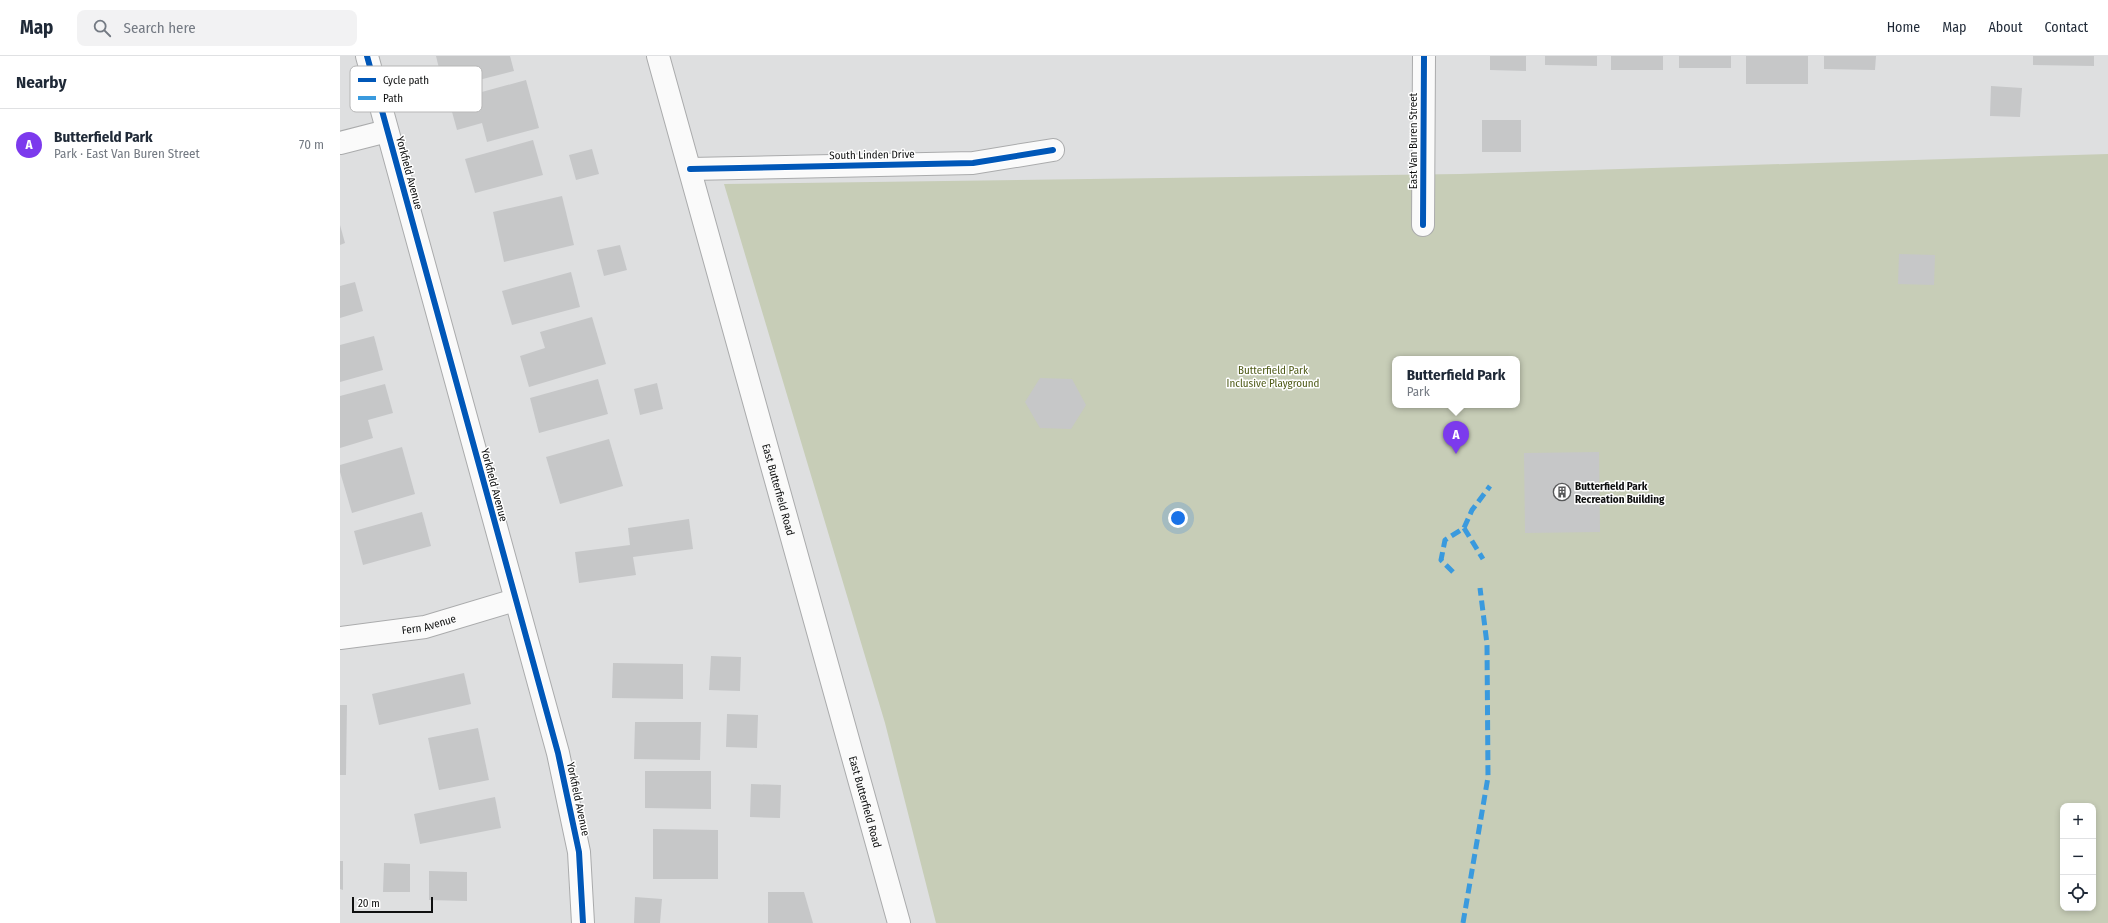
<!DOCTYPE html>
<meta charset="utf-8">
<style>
body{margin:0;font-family:"Fira Sans Condensed",sans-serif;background:#f2f2f3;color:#1f2937}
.controls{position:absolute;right:12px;bottom:12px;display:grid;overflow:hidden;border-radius:8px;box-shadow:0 2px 6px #0003}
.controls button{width:36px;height:36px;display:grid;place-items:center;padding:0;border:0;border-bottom:1px solid #e0e1e3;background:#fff;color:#1f2937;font:20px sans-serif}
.scale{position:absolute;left:12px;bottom:10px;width:81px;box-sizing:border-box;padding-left:4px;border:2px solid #0f1010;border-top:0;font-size:11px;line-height:14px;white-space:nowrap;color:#0f1010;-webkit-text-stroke:3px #fff;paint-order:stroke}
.you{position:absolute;left:838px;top:462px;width:14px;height:14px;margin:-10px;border:3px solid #fff;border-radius:50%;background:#1a73e8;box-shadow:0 0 0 6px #1a73e833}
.badge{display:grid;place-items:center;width:26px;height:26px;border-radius:50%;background:#7c3aed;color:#fff;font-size:13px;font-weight:700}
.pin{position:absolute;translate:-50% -33px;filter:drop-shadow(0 1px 2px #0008)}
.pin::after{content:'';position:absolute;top:21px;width:14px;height:12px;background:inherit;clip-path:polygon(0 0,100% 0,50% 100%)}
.popup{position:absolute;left:1052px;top:300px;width:128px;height:52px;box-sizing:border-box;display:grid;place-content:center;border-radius:8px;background:#fff;filter:drop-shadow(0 1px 3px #0005);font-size:13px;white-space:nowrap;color:#747a83}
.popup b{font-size:15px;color:#1f2937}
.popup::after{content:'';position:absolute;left:50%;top:100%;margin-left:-8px;border:8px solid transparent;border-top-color:#fff}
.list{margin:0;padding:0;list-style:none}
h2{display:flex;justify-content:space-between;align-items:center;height:52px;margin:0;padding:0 16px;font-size:17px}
h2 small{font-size:13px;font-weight:400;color:#747a83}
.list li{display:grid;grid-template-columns:26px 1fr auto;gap:12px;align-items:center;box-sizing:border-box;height:72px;padding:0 16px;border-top:1px solid #e0e1e3}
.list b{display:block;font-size:15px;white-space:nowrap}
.list p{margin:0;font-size:13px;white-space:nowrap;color:#747a83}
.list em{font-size:13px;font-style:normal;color:#747a83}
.icon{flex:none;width:22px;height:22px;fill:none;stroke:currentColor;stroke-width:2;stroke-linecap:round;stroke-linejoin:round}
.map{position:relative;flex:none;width:1768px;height:867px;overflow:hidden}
header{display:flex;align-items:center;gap:24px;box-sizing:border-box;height:56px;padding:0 20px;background:#fff;border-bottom:1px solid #e0e1e3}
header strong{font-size:19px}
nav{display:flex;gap:22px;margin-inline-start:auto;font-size:14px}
.search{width:280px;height:36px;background:#f2f2f3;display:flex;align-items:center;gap:10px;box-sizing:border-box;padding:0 14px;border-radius:8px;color:#747a83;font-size:15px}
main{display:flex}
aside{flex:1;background:#fff}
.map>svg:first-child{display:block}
.green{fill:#c7cdb7;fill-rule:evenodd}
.building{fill:#c6c7c8}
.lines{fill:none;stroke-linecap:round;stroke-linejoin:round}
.street-casing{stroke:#aaabac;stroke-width:24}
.secondary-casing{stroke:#aaabac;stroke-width:24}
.street{stroke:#fafafa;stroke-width:22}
.secondary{stroke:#fafafa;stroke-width:22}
.quiet{stroke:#3a9ade;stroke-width:5;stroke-dasharray:10 5;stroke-linecap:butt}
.cycleway-casing{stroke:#fff;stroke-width:8}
.cycleway{stroke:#0057b8;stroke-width:6}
.labels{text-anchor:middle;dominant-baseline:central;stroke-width:3;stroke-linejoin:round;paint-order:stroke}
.street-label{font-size:11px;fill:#0f1010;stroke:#fff}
.park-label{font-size:11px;fill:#505c19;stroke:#fff}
.poi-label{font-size:11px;font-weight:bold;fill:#0f1010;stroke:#fff;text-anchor:start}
.key{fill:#fff;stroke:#b7b7b7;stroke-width:1}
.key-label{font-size:11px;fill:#0f1010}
</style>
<header>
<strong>Map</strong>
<div class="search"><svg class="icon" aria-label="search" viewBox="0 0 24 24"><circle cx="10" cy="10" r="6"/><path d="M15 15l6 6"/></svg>Search here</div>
<nav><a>Home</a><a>Map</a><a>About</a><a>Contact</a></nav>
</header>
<main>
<aside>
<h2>Nearby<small></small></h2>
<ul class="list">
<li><span class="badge">A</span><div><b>Butterfield Park</b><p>Park · East Van Buren Street</p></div><em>70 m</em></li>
</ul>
</aside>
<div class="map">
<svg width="1768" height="867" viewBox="0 0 1768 867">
<rect width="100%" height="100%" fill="#dedfe0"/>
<!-- green -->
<path class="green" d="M1768,98V867H596L545,667L384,128L1120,118ZM1055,303H1177V349H1055ZM1723,750H1753V852H1723Z"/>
<!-- building -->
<g class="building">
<polygon points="96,0 170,0 174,15 104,33"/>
<polygon points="1150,0 1186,0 1186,15 1150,14"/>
<polygon points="1205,0 1257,0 1257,10 1205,9"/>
<rect x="1271" y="0" width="52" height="14"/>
<rect x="1339" y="0" width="52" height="12"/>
<rect x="1406" y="0" width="62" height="28"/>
<polygon points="1484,0 1536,0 1535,14 1484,13"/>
<polygon points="1693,0 1754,0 1754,10 1693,9"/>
<polygon points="186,24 199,72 147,86 142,67 117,74 109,45"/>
<polygon points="1651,30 1682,32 1680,61 1650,60"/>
<rect x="1142" y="64" width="39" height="32"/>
<polygon points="193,84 203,119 135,137 125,103"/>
<polygon points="252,93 259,118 236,124 229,99"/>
<polygon points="222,140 234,189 164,206 153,156"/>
<polygon points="0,169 5,187 0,189"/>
<polygon points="280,189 287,214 264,220 257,194"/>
<polygon points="1559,198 1595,199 1594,229 1558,228"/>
<polygon points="231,216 240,251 172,269 162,235"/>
<polygon points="15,226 23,255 0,262 0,230"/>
<polygon points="252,261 266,308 189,331 180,300 205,292 200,276"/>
<polygon points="34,280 43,314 0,326 0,289"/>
<polygon points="700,322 732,323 746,349 731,373 700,372 685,346"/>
<polygon points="258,323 268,358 199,377 190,342"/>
<polygon points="317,327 323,353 300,359 294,333"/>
<polygon points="45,328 53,357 28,364 33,382 0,392 0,340"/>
<polygon points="269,383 283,430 220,448 206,401"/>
<polygon points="62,391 75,438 12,457 0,416 0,409"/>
<polygon points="1259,396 1260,476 1185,477 1184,397"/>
<polygon points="82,456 91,490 23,509 14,475"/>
<polygon points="349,463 353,493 293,501 296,519 239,527 235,496 290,489 288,472"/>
<polygon points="371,600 401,601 400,635 369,634"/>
<polygon points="273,607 343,608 343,643 272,642"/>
<polygon points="124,617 131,648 39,669 32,638"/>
<polygon points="0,649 7,649 6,719 0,719"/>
<polygon points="387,658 418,659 417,692 386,691"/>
<polygon points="295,666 361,666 360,704 294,703"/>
<polygon points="138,672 149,724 99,734 88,682"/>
<polygon points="305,715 371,715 371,753 305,752"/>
<polygon points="411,728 441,729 440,762 410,761"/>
<polygon points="155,741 161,772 80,788 74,758"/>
<polygon points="313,773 378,774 378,823 313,823"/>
<polygon points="0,805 3,805 3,834 0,833"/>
<polygon points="44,807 70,808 70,836 43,836"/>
<polygon points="89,815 127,816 127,845 89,844"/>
<polygon points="428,836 464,836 473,867 428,867"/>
<polygon points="295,841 322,843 320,867 294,867"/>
</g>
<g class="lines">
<defs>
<g id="street">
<polyline points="27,0 218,697 239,796 243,867"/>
<polyline points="0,87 47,75"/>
<polyline points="350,113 633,107 713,94"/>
<polyline points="1083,169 1084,0"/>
<path id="s1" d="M0,582L85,571L175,544"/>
</g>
<g id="secondary">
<path id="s2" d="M318,0L559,867"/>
</g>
</defs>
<!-- street casing -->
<use href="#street" class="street-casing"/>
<!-- secondary casing -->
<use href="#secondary" class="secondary-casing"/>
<!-- street -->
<use href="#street" class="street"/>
<!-- secondary -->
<use href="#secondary" class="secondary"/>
<!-- quiet -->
<g class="quiet">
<polyline points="1124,472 1143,503"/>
<polyline points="1113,516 1101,504 1105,484 1124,472 1132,454 1150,430"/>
<polyline points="1123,867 1148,721 1147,588 1140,532"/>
</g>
<defs>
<g id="cycleway">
<polyline points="27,0 218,697 239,796 243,867"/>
<polyline points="350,113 633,107 713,94"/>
<polyline points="1083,169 1084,0"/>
</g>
</defs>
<!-- cycleway casing -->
<use href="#cycleway" class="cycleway-casing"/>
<!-- cycleway -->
<use href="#cycleway" class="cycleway"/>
</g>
<!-- icons -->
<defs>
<symbol id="building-ring" viewBox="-11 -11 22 22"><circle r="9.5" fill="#fff" stroke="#575859" stroke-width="1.5"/><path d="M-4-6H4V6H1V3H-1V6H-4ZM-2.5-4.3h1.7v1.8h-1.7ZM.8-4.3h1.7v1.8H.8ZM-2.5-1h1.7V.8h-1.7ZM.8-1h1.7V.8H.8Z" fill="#575859"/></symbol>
</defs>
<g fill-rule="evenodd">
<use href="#building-ring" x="1212" y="426" width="20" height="20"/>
</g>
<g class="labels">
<!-- street labels -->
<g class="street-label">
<text transform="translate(1073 85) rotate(-90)">East Van Buren Street</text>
<text transform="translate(532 99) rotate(-1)">South Linden Drive</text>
<text transform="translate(69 117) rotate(75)">Yorkfield Avenue</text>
<text transform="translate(154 429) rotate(75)">Yorkfield Avenue</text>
<text stroke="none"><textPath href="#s2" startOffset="450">East Butterfield Road</textPath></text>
<text stroke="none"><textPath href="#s1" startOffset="90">Fern Avenue</textPath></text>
<text transform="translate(238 743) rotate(78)">Yorkfield Avenue</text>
<text stroke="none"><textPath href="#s2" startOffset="774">East Butterfield Road</textPath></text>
</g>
<!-- park labels -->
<g class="park-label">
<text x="933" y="314">Butterfield Park<tspan x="933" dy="13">Inclusive Playground</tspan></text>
</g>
<!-- poi labels -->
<g class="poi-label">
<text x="1235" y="430">Butterfield Park<tspan x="1235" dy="13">Recreation Building</tspan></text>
</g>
</g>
<!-- legend -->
<rect x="10" y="10" width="132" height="46" rx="6" class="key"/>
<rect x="18" y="22" width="18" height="4" fill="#0057b8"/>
<rect x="18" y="40" width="18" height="4" fill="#3a9ade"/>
<g class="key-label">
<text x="43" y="28">Cycle path</text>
<text x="43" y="46">Path</text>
</g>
</svg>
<div class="controls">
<button>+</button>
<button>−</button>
<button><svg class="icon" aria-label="locate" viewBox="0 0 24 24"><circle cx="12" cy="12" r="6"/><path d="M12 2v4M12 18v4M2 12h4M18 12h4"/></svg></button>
</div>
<div class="scale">20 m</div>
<div class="you"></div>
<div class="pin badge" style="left:1116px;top:398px">A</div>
<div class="popup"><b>Butterfield Park</b>Park</div>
</div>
</main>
